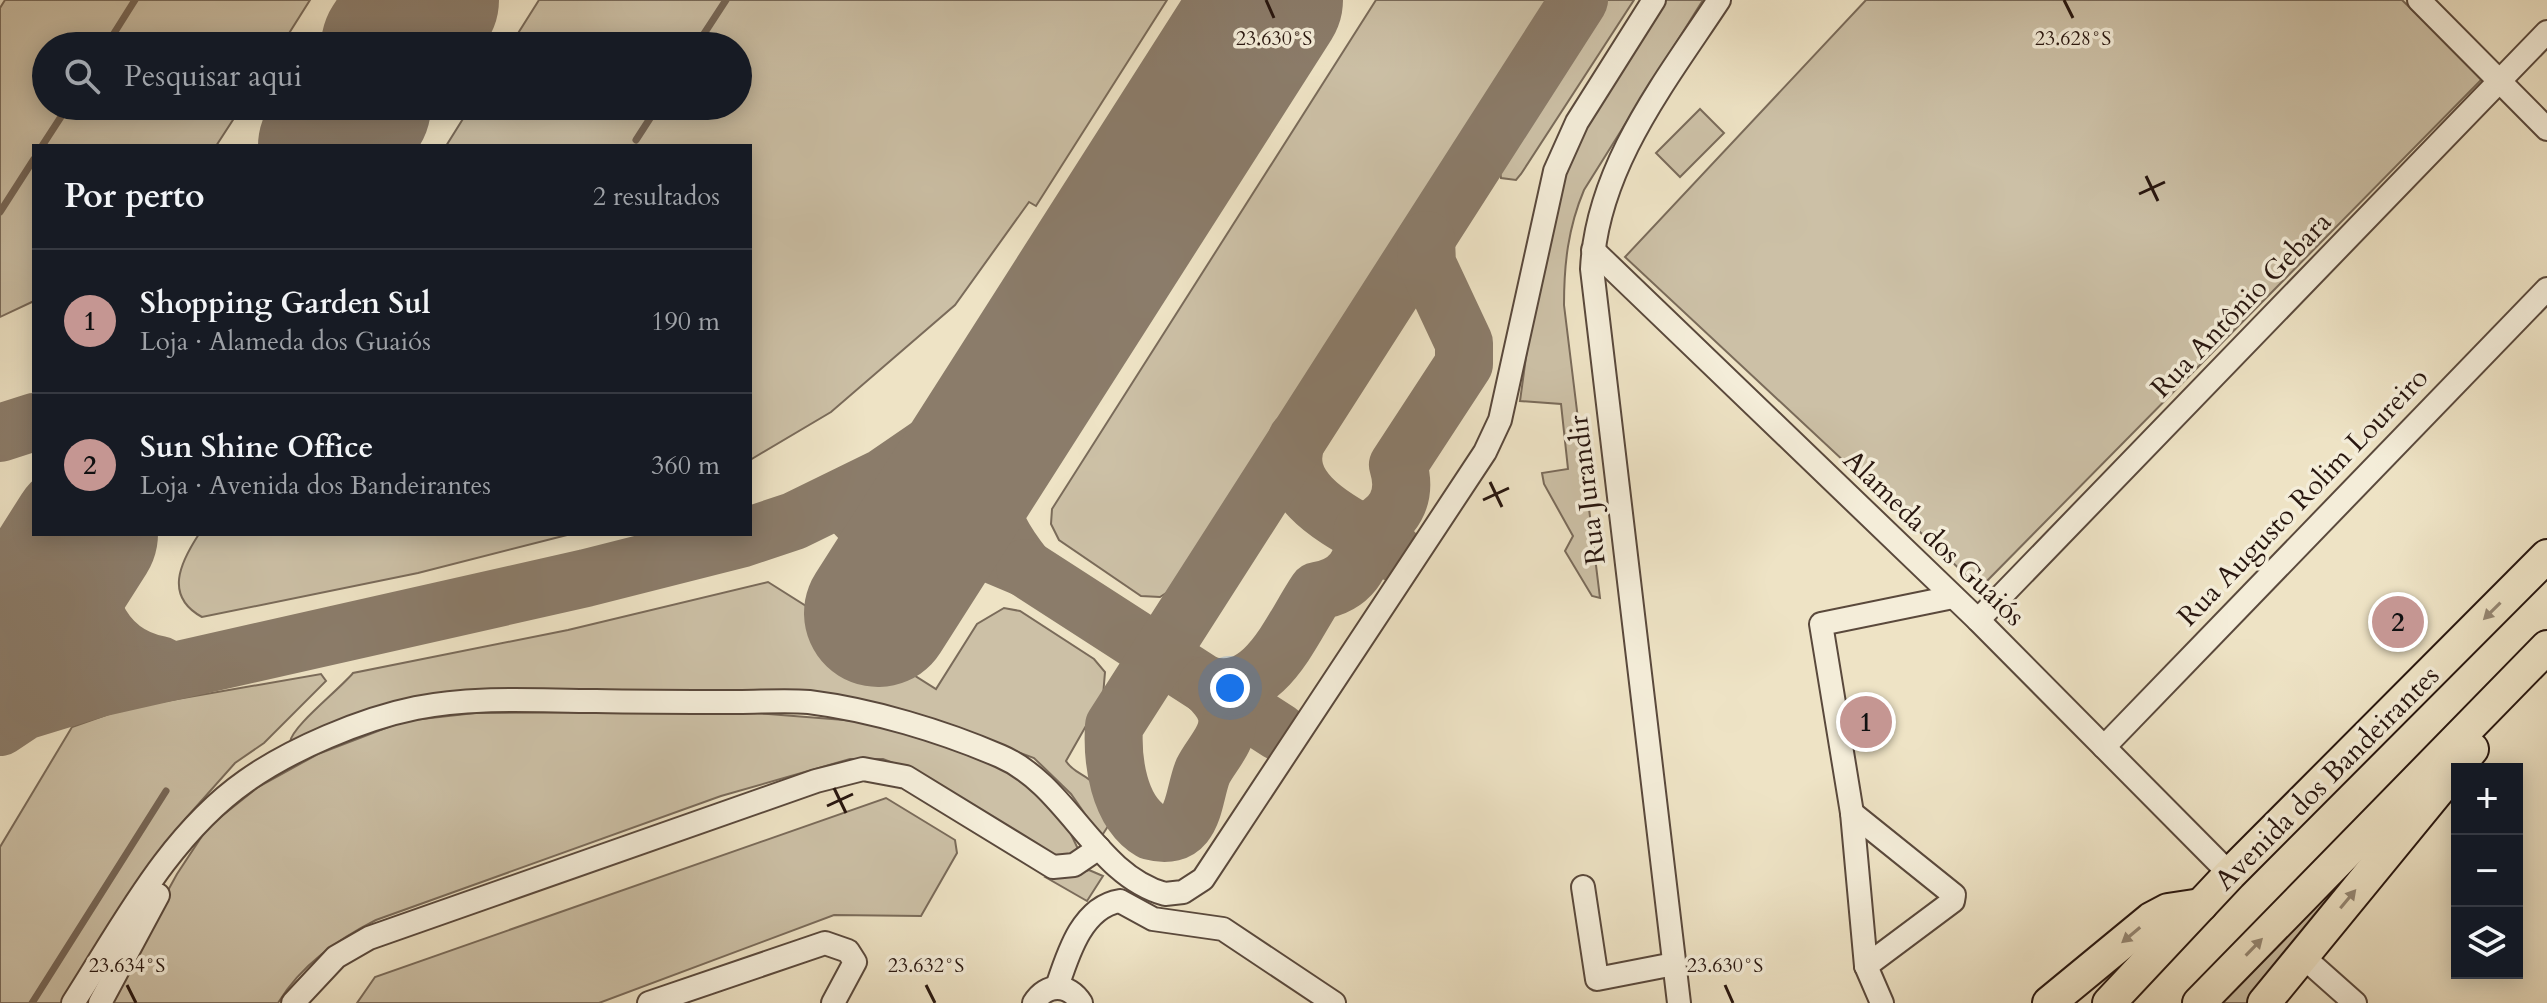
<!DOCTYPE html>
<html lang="pt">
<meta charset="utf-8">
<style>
body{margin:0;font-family:Cardo,serif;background:#20242c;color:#f1f3f6}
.controls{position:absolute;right:24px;bottom:24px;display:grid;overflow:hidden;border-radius:0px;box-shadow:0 4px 20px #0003}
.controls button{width:72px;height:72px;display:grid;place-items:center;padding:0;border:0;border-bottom:2px solid #363941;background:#171b24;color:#f1f3f6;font:40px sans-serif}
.you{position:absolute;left:1230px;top:688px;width:28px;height:28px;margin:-20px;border:6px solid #fff;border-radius:50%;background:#1a73e8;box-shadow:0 0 0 12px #1a73e833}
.badge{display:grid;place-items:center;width:52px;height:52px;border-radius:50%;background:#c59692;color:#111;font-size:26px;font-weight:700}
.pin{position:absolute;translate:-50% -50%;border:4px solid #fff;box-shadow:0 2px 8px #0006}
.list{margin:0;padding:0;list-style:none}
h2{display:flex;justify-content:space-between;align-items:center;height:104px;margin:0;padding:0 32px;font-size:34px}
h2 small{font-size:26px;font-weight:400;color:#9ea1a6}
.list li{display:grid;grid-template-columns:52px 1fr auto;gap:24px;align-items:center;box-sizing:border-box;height:144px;padding:0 32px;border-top:2px solid #363941}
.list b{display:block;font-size:30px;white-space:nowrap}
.list p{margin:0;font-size:26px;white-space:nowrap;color:#9ea1a6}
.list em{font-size:26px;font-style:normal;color:#9ea1a6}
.icon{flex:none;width:44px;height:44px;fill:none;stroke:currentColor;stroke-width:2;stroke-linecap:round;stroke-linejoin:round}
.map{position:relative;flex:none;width:2547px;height:1003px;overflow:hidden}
.search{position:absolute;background:#171b24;box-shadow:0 4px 20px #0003;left:32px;top:32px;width:720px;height:88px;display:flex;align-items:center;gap:20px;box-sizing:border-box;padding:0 28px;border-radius:44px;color:#9ea1a6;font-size:30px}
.panel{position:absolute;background:#171b24;box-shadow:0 4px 20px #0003;left:32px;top:144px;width:720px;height:392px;border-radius:0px}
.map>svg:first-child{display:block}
.green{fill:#ccc0a6;stroke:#7a6b5a;stroke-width:2}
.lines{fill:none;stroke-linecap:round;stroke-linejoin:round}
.stream{stroke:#776757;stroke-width:7}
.taxiway{stroke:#8b7c6a;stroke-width:58}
.runway{stroke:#8b7c6a;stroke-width:148}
.minor-casing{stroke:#5a493c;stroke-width:26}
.highway-casing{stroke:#28160f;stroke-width:36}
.minor{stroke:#f4edd9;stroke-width:22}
.highway{stroke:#eee3c5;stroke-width:32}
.oneway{fill:#958773}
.ticks{fill:none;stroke:#28160f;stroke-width:3}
.labels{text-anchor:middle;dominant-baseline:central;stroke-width:7;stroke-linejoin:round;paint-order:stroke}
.street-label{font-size:28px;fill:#28160f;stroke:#f4edd9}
.ticks-label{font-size:20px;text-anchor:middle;fill:#28160f;stroke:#f4edd9;stroke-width:7;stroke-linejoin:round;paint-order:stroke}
</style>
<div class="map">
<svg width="2547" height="1003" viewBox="0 0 2547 1003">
<rect width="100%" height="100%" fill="#eee3c5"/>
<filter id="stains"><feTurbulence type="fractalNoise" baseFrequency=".0025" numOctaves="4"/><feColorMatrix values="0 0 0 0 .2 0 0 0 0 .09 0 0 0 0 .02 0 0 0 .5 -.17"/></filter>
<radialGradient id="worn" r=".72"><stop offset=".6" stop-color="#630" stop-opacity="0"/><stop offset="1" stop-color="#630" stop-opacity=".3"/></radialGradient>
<!-- green -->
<g class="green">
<polygon points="5,0 310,0 281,46 46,46 46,106 242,106 216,146 34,146 34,301 0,317 0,8"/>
<polygon points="539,0 1167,0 1036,206 1029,202 955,305 831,412 750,460 750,146 446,146 471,106 738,106 738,46 510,46"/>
<polygon points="1376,0 1556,0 1180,584 1160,597 1141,596 1059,540 1051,524 1052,509"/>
<polygon points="1598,0 1634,0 1521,174 1516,180 1501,178 1498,157"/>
<path d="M1666,0H1703L1584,190C1568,228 1564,264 1564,305L1600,598L1592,596L1565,551L1573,536L1544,484L1542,473L1568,469L1561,404L1520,401C1533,309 1541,212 1585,129C1608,84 1639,42 1666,0Z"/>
<polygon points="1866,0 2402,0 2483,78 1980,588 1625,257"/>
<polygon points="1700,109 1724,133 1680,177 1656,153"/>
<path d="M199,534H571L418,573L202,617C164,596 180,563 199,534Z"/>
<path d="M768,582L836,625L825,649L873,680L885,657L936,689L977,624L1004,608L1020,611L1094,659L1105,672L1103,696L1066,761C1073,773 1086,774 1095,785C1103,794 1107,809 1112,820L1101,837L1071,794L1034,758L946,725L847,697L734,691L558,692L406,702L290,742C292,726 339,690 353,673L568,630Z"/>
<polygon points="321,674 326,681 264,743 235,763 186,818 67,1003 0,1003 0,847 72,727 126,708"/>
<path d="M731,711L857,721L905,731L997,766L1033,785L1068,828L1079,851L1056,858L909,769L883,759H850L721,796L376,920C337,940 301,965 278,1003H106L177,874L208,827L258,787L318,754L404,721L475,713Z"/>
<polygon points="886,798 955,840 957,853 921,916 834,915 599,1003 357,1003 375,977"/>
<polygon points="1089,870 1103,876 1087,901 1047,878 1063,878"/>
<polygon points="2346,876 2342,891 2254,1003 2217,1003 2331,883"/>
</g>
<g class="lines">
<!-- stream -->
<g class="stream">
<polyline points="106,46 135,0"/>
<polyline points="696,46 726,0"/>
<polyline points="636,140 658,106"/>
<polyline points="42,146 68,106"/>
<polyline points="0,212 34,159"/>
<polyline points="32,1003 166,791"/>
</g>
<!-- taxiway -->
<g class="taxiway">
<polyline points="0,433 34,422"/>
<path d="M1297,439C1275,498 1354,526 1395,553"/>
<polyline points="857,516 958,488"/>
<path d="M91,534C75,589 98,654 160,665"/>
<path d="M928,536L968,544L1025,568C979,510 984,486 1003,418"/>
<polyline points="1025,568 1279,732"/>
<path d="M0,605C42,632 94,681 148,675"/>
<path d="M1207,685C1216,694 1225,703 1227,716C1230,738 1212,753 1203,771C1192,797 1196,843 1151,831C1118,811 1112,760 1114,726L1579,0"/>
<path d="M1207,685C1265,701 1290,631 1317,591C1349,586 1367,564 1362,532C1394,522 1408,497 1398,465L1464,364V343L1427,264L1426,240"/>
<polyline points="0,727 24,711 99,688 586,578 740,539 794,521 884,477 954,429 1024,366 1125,227"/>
</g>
<!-- runway -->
<g class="runway">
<polyline points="395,46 425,0"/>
<polyline points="332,146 357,106"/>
<polyline points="878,613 1269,0"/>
<polyline points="0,666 84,534"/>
</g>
<defs>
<g id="minor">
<polyline points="2419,0 2547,129"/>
<polyline points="1593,250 1978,620 2230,874"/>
<polyline points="1978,620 2547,32"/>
<polyline points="2104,747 2547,289"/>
<polyline points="1852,813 1954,895 1953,901 1866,966"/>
<polyline points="1583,887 1597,979 1674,964"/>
<polyline points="2301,955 2355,1003"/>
<path d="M1057,987C1068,954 1082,907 1120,901L1153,919L1223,929L1334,1003"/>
<path d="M73,1003C123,925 169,835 246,781C291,749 362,719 416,708C475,696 537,701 596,701C643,702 691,702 738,702C761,702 786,700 809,702C872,710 942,731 1000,756C1068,785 1095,875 1165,894L1183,892L1203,879L1485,452L1500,420L1555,171L1577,122L1654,0"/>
<polyline points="100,1003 158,895"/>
<polyline points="293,1003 336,957 369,938 816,781 863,769 906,777 1053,867 1074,865 1099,848"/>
<polyline points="649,1003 825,943 848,951 855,962 833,1003"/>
<path d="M1034,1003C1046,983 1069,983 1081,1003"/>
<path d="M1679,1003L1592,269C1597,167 1665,82 1719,0"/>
<polyline points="1882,1003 1866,966 1852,813 1821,624 1953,597"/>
</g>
<g id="highway">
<polyline points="2049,1003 2151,919 2168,910 2201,905"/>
<polyline points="2109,1003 2230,874 2547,556"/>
<polyline points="2199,1003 2547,647"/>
<polyline points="2264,1003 2472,749"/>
</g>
</defs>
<!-- minor casing -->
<use href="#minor" class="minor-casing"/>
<!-- highway casing -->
<use href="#highway" class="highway-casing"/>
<!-- minor -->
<use href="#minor" class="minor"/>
<!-- highway -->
<use href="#highway" class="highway"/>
</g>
<!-- one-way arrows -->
<defs><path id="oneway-solid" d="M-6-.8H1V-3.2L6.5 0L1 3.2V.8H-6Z" transform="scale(2)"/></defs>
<g class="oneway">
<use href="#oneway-solid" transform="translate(2492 611) rotate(135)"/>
<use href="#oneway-solid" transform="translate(2348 899) rotate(-50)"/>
<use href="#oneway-solid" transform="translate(2131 935) rotate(140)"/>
<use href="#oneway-solid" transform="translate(2254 947) rotate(-46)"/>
</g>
<!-- ticks -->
<path class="ticks" d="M1266,0L1274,18M2064,0L2073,18M2146,176L2158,201M2139,194L2165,182M1490,482L1502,507M1483,500L1509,488M834,788L846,813M827,806L853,794M127,985L136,1003M926,985L935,1003M1725,985L1733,1003"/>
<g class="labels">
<!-- street labels -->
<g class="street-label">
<text transform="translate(2241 305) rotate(-46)">Rua Antônio Gebara</text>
<text transform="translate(1587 490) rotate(-97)">Rua Jurandir</text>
<text transform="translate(2303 497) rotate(-46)">Rua Augusto Rolim Loureiro</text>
<text transform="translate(1934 538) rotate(44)">Alameda dos Guaiós</text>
<text transform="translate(2327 778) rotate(-45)">Avenida dos Bandeirantes</text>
</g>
</g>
<g class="ticks-label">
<text x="1274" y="45">23.630°S</text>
<text x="2073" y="45">23.628°S</text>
<text x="127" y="972">23.634°S</text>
<text x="926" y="972">23.632°S</text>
<text x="1725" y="972">23.630°S</text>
</g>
<rect width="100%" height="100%" filter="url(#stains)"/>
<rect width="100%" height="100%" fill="url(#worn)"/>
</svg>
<div class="controls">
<button>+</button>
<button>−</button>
<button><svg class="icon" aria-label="layers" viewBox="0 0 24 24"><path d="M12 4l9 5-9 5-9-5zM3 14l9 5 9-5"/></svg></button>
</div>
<div class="you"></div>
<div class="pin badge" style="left:1866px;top:722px">1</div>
<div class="pin badge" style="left:2398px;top:622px">2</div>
<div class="search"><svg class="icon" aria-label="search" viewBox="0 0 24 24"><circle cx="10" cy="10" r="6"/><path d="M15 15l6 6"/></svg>Pesquisar aqui</div>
<section class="panel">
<h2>Por perto<small>2 resultados</small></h2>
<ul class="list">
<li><span class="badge">1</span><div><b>Shopping Garden Sul</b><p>Loja · Alameda dos Guaiós</p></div><em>190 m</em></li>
<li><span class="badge">2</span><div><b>Sun Shine Office</b><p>Loja · Avenida dos Bandeirantes</p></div><em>360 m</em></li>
</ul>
</section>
</div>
